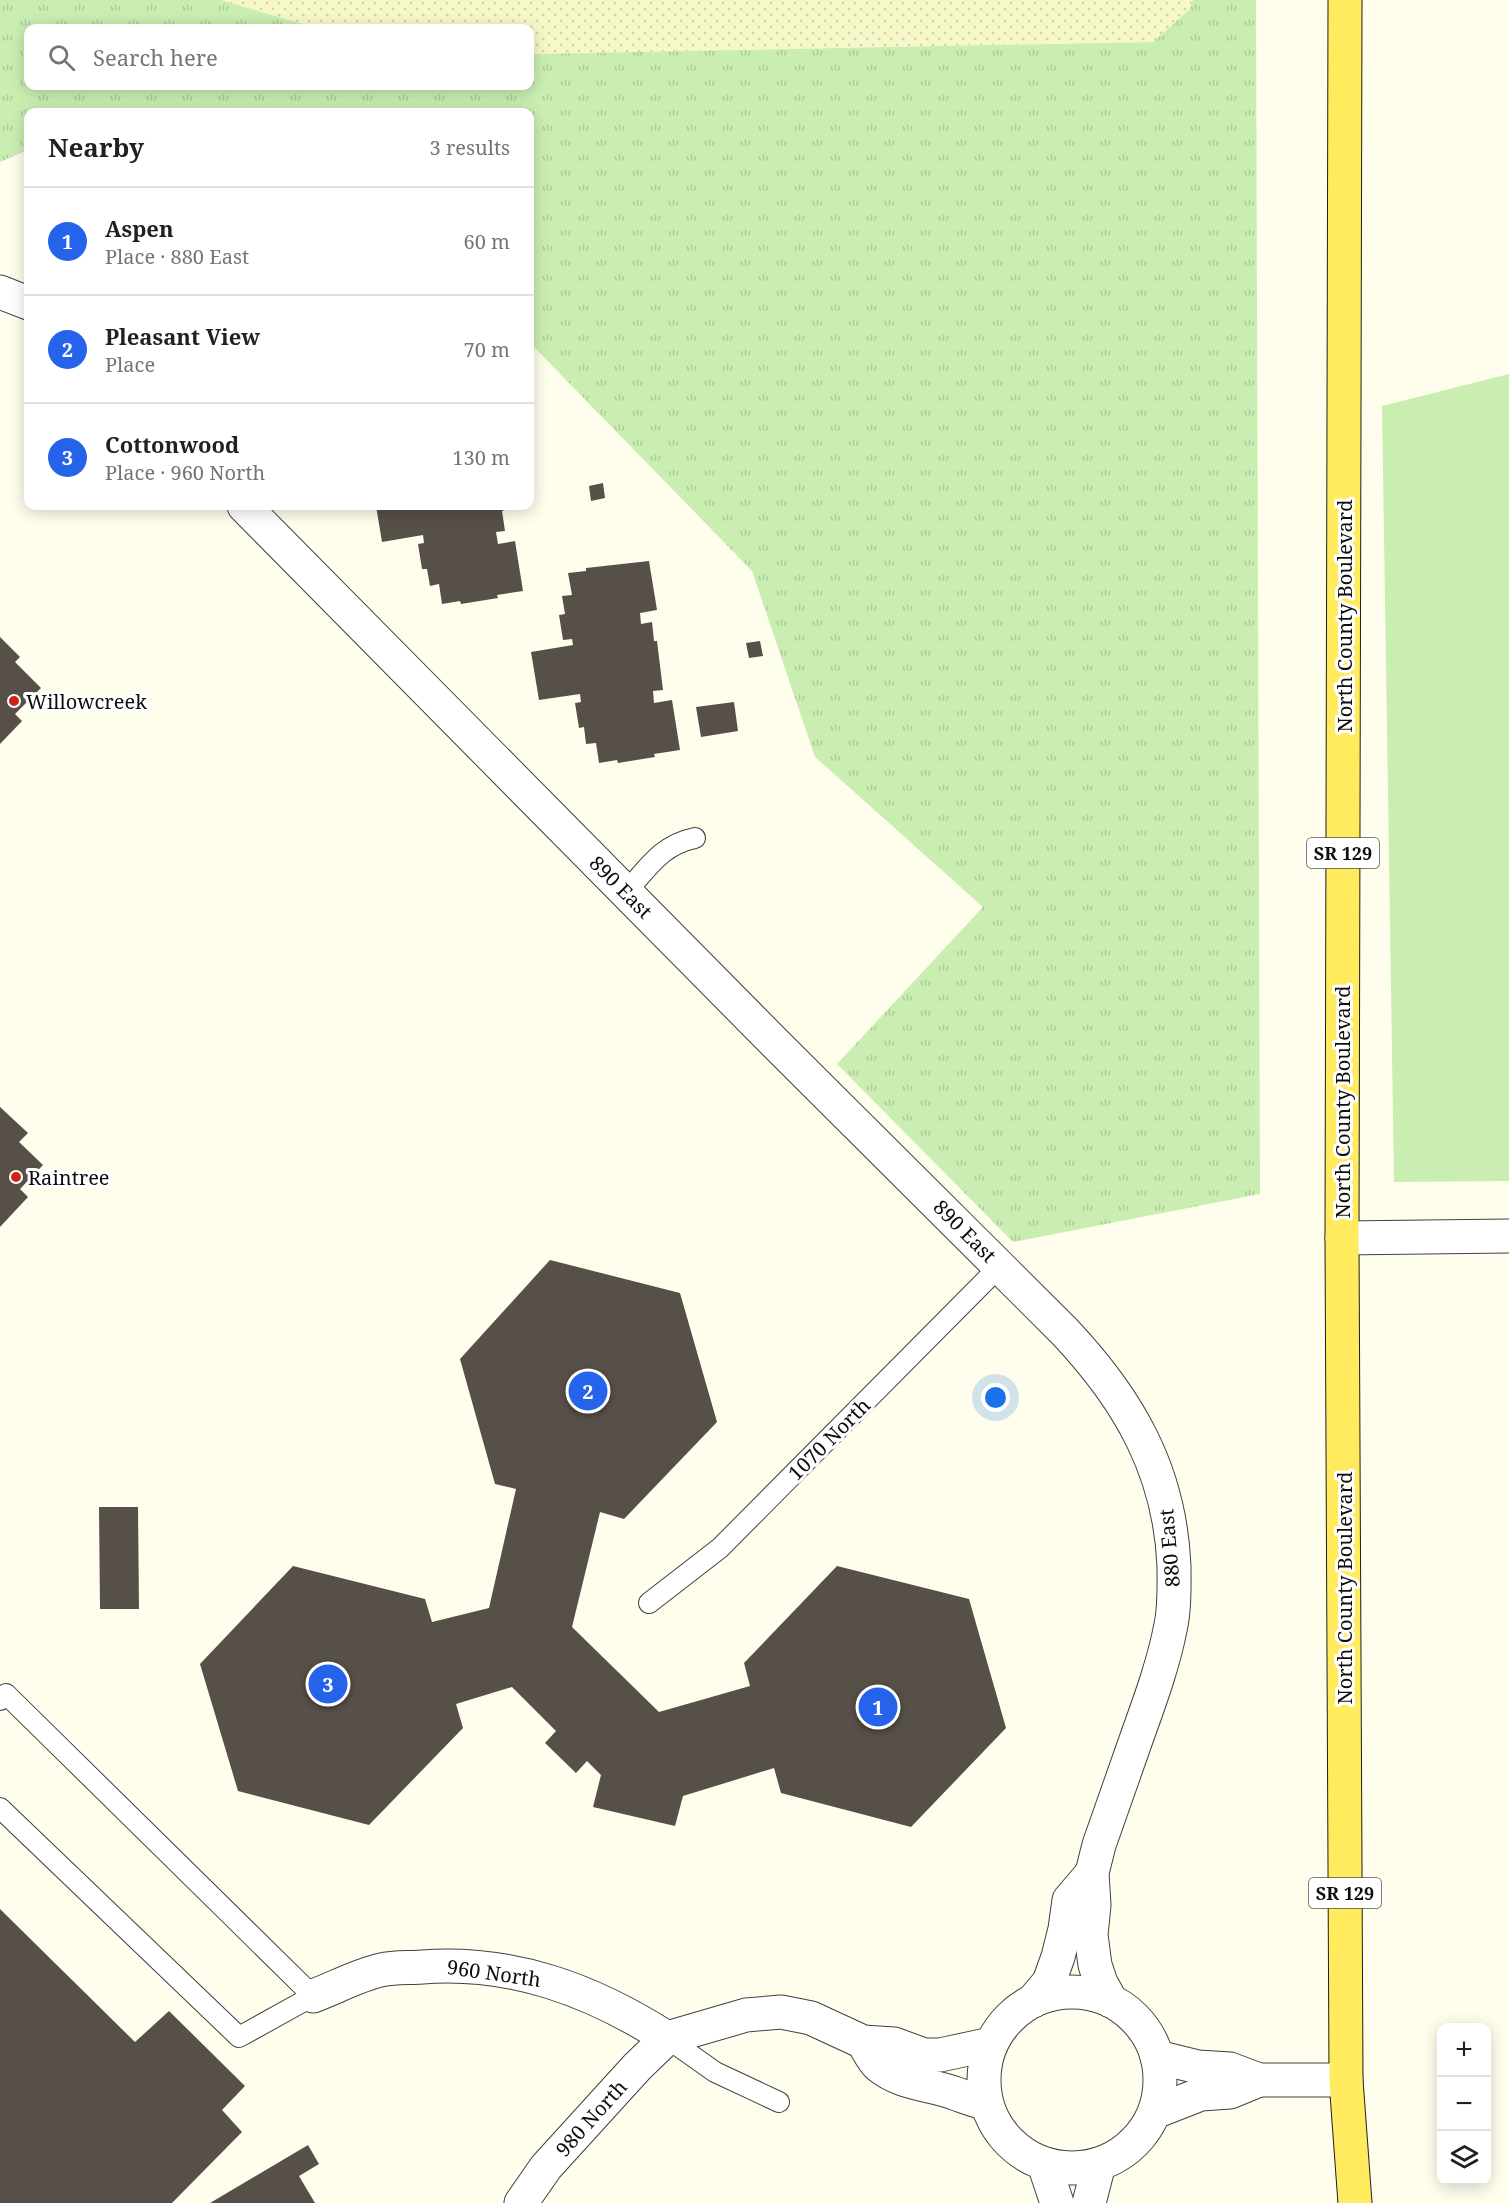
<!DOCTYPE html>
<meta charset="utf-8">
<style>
body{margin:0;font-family:"Noto Serif",serif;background:#f6f6f6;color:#202124}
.controls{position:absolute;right:18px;bottom:18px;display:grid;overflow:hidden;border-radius:12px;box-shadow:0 3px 15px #0003}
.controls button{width:54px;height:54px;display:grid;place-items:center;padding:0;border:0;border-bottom:2px solid #e0e0e0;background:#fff;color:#202124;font:30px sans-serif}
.you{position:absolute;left:996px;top:1398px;width:21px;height:21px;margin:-15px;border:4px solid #fff;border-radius:50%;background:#1a73e8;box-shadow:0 0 0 9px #1a73e833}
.badge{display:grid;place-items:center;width:39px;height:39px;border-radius:50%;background:#2563eb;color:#fff;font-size:20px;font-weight:700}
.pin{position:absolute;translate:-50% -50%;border:3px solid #fff;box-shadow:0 2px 6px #0006}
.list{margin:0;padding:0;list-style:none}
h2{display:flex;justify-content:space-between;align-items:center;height:78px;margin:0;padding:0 24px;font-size:26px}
h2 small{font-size:20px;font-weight:400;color:#757577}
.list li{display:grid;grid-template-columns:39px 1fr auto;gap:18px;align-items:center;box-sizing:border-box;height:108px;padding:0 24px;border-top:2px solid #e0e0e0}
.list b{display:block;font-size:22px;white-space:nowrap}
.list p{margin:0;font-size:20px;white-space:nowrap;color:#757577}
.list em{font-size:20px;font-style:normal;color:#757577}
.icon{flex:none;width:33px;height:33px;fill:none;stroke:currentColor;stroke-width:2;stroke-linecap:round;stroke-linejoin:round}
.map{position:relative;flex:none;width:1509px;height:2203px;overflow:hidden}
.search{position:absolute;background:#fff;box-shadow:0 3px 15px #0003;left:24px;top:24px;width:510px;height:66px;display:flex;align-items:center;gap:15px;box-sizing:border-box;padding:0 21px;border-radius:12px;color:#757577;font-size:22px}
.panel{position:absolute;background:#fff;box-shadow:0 3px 15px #0003;left:24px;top:108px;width:510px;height:402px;border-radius:12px}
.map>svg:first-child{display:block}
.farmland{fill:url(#farmland-dots)}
.grass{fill:url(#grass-tufts)}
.garden{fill:#caeeb2}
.building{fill:#575048}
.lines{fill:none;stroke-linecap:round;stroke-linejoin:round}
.service-casing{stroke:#404040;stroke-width:22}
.minor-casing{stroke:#404040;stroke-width:35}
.tertiary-casing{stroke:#404040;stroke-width:35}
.primary-casing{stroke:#1e1e1e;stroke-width:35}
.service{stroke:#fff;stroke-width:20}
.minor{stroke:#fff;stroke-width:33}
.tertiary{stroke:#fff;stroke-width:33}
.primary{stroke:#ffeb5d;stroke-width:33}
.poi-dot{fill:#cc2416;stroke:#fff;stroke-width:2}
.labels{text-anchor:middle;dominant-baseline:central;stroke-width:6;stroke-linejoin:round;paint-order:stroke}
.shield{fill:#fff;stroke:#565656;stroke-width:1.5}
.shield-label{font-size:18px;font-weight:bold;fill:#0d0d0d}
.street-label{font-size:20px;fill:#0d0d0d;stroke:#fff}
.poi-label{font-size:20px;fill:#0d0d0d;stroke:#fff;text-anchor:start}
</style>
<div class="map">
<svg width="1509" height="2203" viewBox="0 0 1509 2203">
<defs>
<pattern id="farmland-dots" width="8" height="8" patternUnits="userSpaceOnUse" patternTransform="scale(1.5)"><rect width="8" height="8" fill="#f7f8ca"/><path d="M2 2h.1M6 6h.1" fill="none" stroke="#d3d3ac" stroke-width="1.8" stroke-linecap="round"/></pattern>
<pattern id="grass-tufts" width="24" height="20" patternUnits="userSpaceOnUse" patternTransform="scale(1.5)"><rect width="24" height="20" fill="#caeeb2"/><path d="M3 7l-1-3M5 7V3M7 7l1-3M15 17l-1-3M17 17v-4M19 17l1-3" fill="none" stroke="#accb98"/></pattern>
</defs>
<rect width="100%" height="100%" fill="#fffeed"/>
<!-- farmland -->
<polygon class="farmland" points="221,0 1193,0 1190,9 1153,42 530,54 530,28 316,28"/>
<!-- grass -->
<polygon class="grass" points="0,0 221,0 316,28 28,28 28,86 530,86 530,54 1153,42 1190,9 1193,0 1256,0 1260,1194 1013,1242 837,1064 983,907 815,757 752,571 530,343 530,112 28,112 28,150 0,162"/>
<!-- garden -->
<polygon class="garden" points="1509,374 1509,1181 1394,1182 1382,406"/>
<!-- building -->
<g class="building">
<polygon points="603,483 605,498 591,501 589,486"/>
<polygon points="376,506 504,506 505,510 502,511 505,531 496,532 498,544 515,541 523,591 497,595 498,598 461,604 460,601 442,604 439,584 430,586 427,569 422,569 418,544 424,543 423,535 382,542"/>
<polygon points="649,561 657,610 640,613 641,624 652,622 654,641 657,641 663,690 653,691 654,703 672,700 680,750 654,754 655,757 618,763 617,760 599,763 596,743 586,744 584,727 579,728 575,703 581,702 580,694 539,700 531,652 573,645 572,639 563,640 559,615 565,614 562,596 572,595 568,573 586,571 586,568"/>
<polygon points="0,637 20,657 15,662 41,688 15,714 22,721 0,744"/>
<polygon points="760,641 763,656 749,658 746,643"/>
<polygon points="734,702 738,731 701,737 696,707"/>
<polygon points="0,1107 28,1133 19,1142 43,1165 20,1189 28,1197 0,1227"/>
<polygon points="550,1260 680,1293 717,1422 624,1519 600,1512 572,1627 659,1712 750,1686 744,1663 837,1566 969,1599 1006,1728 911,1827 781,1793 774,1768 683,1796 675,1826 593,1807 601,1775 587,1761 576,1773 545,1743 556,1731 512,1687 456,1704 463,1728 369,1825 238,1791 200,1664 293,1566 425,1599 432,1622 489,1608 516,1489 495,1484 460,1359"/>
<polygon points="99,1507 138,1507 139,1609 100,1609"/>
<polygon points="0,1909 135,2042 169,2011 245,2086 222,2110 242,2132 172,2203 0,2203"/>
<polygon points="308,2145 319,2164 299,2176 315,2203 210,2203"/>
</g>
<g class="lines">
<defs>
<g id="service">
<path d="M626,892C648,868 661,845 695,838"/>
<polyline points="649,1603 720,1548 1000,1266"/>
<polyline points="0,1700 6,1694 313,1996 239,2037 0,1808"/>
<polyline points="667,2038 715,2072 779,2102"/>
</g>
<g id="minor">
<polyline points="0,292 28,303"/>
<path d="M244,506L773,1041L1065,1332C1129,1400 1170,1471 1174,1566C1174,1585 1175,1606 1171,1625C1164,1662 1151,1698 1138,1734C1125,1771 1112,1808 1099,1845L1092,1873L1094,1905L1091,1935L1095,1965L1101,1983L1111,2001"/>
<circle cx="1072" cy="2080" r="88"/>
<path d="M313,1996C335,1988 358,1975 381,1970C394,1967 409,1968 422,1967C512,1960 592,1990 667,2038"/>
<polyline points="1033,2001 1049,1982 1058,1957 1065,1929 1069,1900 1092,1873"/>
<path d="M863,2042C868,2050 872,2060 879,2066C901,2084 929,2084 954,2093C966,2097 974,2101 986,2103"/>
<polyline points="1157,2057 1198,2067 1230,2069 1259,2080 1346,2080"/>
<polyline points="1155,2112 1201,2094 1230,2092 1259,2080"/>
<polyline points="1044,2164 1057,2203"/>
<polyline points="521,2203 546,2167 637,2067 667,2038 746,2015 781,2012 811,2018 863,2042 894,2044 924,2055 940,2055 991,2044"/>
<polyline points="1089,2203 1099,2164"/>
</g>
<polyline id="tertiary" points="1342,1238 1509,1236"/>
<polyline id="primary" points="1345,0 1342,1238 1346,2080 1355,2203"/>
</defs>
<!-- service casing -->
<use href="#service" class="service-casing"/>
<!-- minor casing -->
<use href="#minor" class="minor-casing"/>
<!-- tertiary casing -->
<use href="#tertiary" class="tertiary-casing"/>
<!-- primary casing -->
<use href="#primary" class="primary-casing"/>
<!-- service -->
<use href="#service" class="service"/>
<!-- minor -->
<use href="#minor" class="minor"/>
<!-- tertiary -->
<use href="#tertiary" class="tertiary"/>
<!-- primary -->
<use href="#primary" class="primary"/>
</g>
<!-- markers -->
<g class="poi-dot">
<circle cx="14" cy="701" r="6"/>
<circle cx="16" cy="1177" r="6"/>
</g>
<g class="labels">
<!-- shield labels -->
<g class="shield">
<rect x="1307" y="838" width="72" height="30" rx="4.5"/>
<rect x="1309" y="1878" width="72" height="30" rx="4.5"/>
</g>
<g class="shield-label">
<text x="1343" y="853">SR 129</text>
<text x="1345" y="1893">SR 129</text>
</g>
<!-- street labels -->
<g class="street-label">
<text transform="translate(1344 616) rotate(-90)">North County Boulevard</text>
<text transform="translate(621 887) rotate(45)">890 East</text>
<text transform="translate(1342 1102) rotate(-90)">North County Boulevard</text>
<text transform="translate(965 1231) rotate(45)">890 East</text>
<text transform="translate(829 1439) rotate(-45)">1070 North</text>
<text transform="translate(1169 1548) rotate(-95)">880 East</text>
<text transform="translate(1344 1588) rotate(-90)">North County Boulevard</text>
<text transform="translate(494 1973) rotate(8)">960 North</text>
<text transform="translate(591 2118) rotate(-48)">980 North</text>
</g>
<!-- poi labels -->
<g class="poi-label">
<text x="26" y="701">Willowcreek</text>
<text x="28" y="1177">Raintree</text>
</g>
</g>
</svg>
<div class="controls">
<button>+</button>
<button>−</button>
<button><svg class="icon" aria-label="layers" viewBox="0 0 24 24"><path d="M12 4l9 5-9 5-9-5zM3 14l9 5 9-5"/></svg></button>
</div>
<div class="you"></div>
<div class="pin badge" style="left:878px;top:1707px">1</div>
<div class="pin badge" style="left:588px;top:1391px">2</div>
<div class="pin badge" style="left:328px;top:1684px">3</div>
<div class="search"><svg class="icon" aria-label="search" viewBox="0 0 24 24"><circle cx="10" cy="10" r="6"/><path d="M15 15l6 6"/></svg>Search here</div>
<section class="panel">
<h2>Nearby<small>3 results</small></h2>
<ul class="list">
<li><span class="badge">1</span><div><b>Aspen</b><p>Place · 880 East</p></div><em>60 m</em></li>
<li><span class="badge">2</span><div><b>Pleasant View</b><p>Place</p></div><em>70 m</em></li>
<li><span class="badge">3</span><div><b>Cottonwood</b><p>Place · 960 North</p></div><em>130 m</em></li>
</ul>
</section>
</div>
